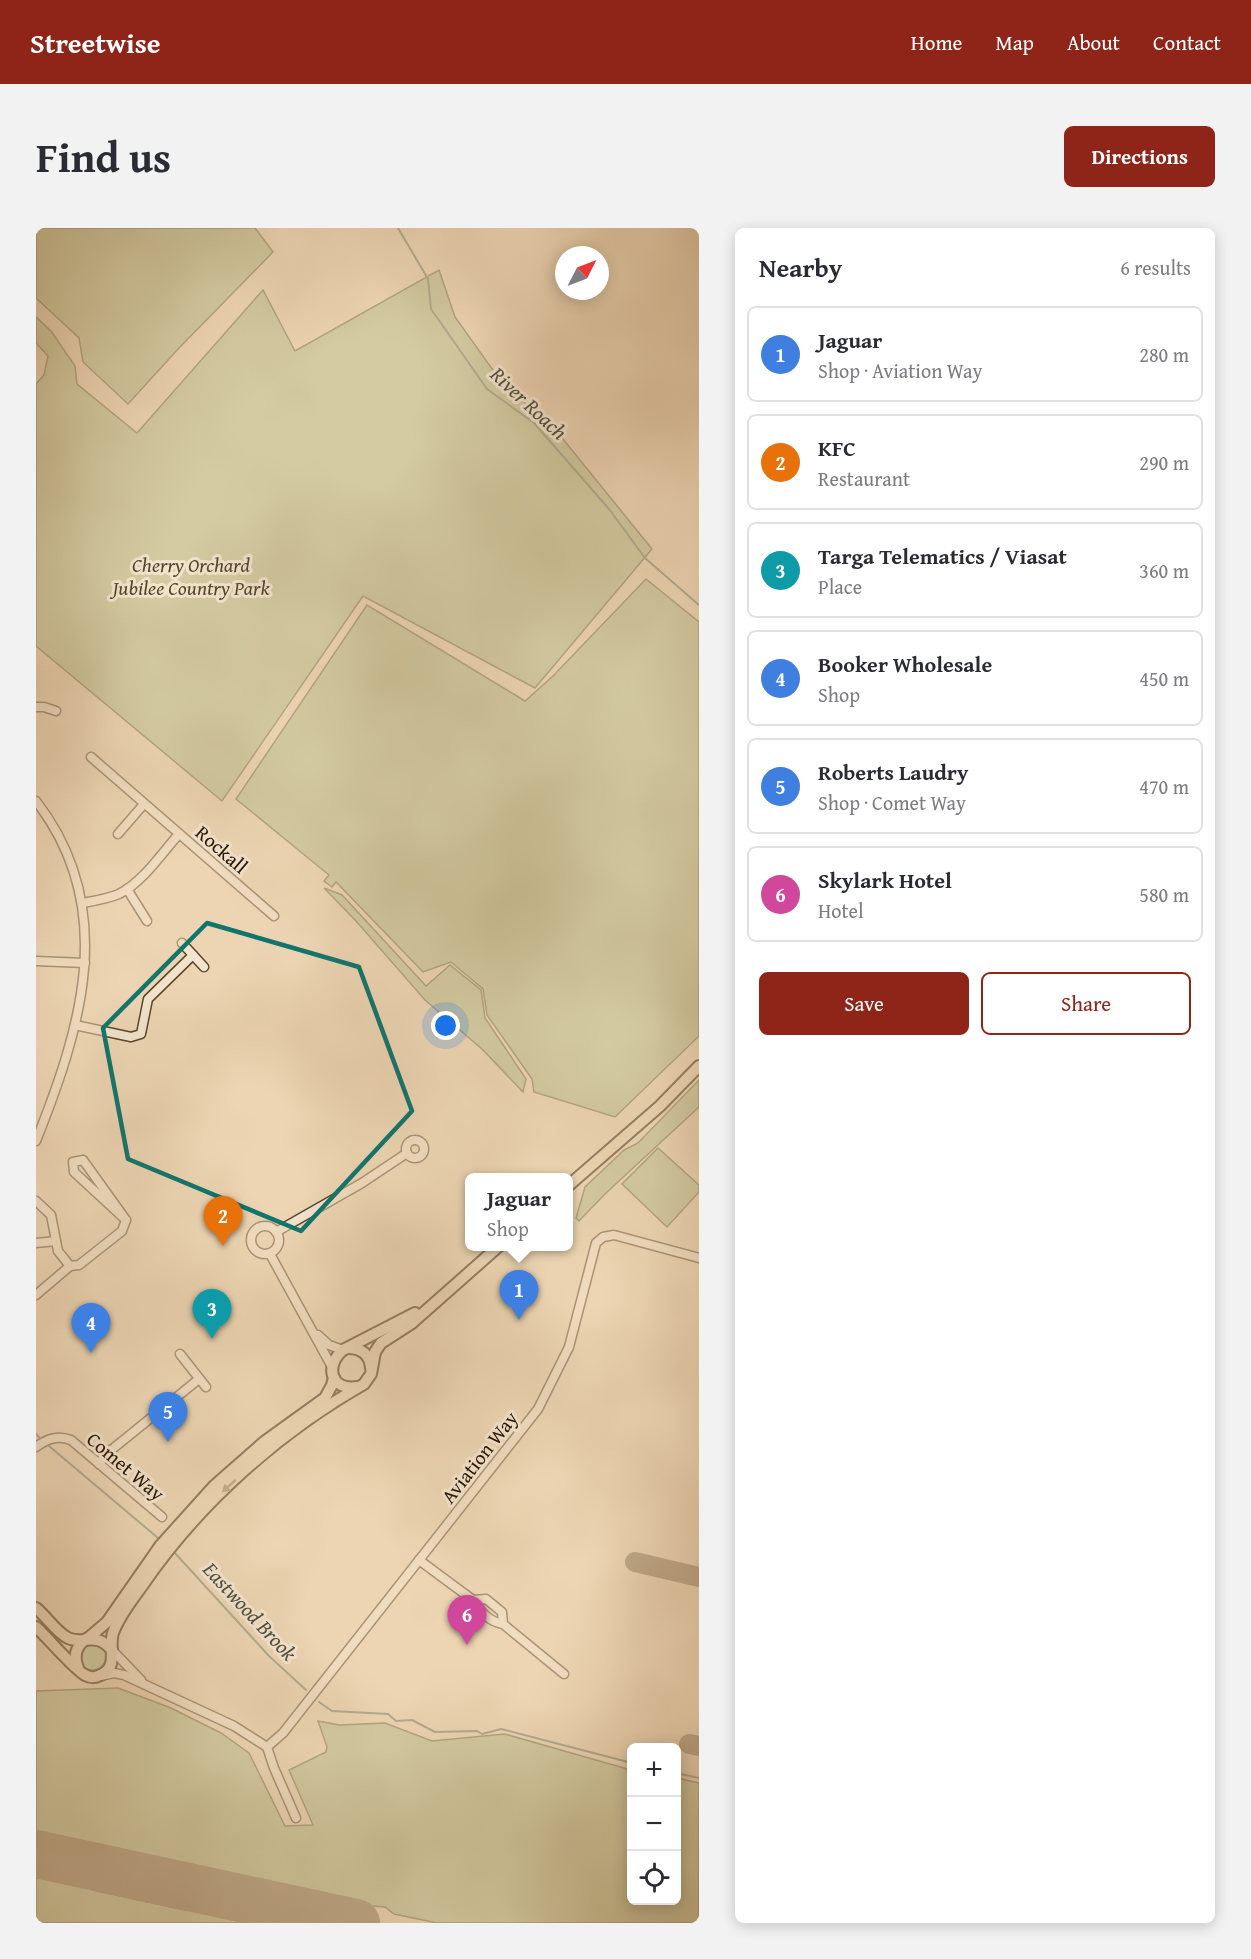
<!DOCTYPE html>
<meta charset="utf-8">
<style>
body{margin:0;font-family:"Gentium Book Plus",serif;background:#f2f2f3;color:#2b2b33}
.controls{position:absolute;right:18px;bottom:18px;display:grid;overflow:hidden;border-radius:9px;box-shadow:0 3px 15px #0003}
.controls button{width:54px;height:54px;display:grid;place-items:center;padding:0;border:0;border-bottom:2px solid #e1e1e2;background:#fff;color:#2b2b33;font:30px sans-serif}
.compass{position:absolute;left:519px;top:18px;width:54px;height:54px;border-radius:50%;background:#fff;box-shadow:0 3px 15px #0003;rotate:48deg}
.you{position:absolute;left:410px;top:798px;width:21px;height:21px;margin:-15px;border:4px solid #fff;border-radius:50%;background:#1a73e8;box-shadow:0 0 0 9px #1a73e833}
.badge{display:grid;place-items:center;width:39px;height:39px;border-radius:50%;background:#8f2418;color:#fff;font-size:20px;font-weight:700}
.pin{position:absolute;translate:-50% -50px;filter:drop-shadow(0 2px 3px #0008)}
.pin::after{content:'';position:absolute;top:32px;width:21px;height:18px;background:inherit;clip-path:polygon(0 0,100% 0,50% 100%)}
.popup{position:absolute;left:429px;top:945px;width:108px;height:78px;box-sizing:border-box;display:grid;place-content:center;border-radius:9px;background:#fff;filter:drop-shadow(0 2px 4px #0005);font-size:20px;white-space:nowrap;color:#7c7c81}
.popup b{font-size:22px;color:#2b2b33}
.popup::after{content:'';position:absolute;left:50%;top:100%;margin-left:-12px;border:12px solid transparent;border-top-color:#fff}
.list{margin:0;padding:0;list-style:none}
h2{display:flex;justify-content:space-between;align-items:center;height:78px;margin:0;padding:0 24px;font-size:26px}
h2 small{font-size:20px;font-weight:400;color:#7c7c81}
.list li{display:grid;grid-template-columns:39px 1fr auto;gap:18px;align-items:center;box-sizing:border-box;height:96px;margin:0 12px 12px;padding:0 12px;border:2px solid #e1e1e2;border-radius:9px}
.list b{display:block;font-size:22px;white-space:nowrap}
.list p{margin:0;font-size:20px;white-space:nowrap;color:#7c7c81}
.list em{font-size:20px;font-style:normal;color:#7c7c81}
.actions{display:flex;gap:12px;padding:18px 24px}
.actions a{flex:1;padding:14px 0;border:2px solid #8f2418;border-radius:9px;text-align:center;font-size:21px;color:#8f2418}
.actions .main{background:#8f2418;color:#fff}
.icon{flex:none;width:33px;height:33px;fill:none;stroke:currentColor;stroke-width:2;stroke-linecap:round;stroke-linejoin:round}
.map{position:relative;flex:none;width:663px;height:1695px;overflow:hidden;border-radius:9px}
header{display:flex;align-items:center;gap:36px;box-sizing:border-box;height:84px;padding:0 30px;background:#8f2418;color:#fff}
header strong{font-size:28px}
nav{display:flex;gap:33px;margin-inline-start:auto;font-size:21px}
.intro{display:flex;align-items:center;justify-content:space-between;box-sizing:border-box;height:144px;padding:0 36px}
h1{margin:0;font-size:42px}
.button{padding:15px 27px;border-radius:9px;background:#8f2418;color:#fff;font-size:21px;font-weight:700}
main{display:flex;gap:36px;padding:0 36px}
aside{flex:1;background:#fff;border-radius:9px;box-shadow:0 3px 15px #0003}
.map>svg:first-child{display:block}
.green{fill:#b6be8e;stroke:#6f6a47;stroke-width:1.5}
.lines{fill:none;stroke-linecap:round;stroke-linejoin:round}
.stream{stroke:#6c7868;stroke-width:2}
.taxiway{stroke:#8a765a;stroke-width:20}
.runway{stroke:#8a765a;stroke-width:48}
.minor-casing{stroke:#59462d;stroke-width:11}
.major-casing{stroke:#281600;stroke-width:14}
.minor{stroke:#f3e4ce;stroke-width:8}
.major{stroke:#edd5b3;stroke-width:10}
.oneway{fill:#947f62}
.marked{fill:none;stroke:#0f766e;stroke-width:4.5;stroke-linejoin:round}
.labels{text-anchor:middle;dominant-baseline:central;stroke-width:6;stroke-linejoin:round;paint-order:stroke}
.park-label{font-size:20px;font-style:italic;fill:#53482b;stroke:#f3e4ce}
.street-label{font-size:20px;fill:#281600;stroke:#f3e4ce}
.water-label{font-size:21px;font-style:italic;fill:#504f3d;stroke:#f3e4ce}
</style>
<header>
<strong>Streetwise</strong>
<nav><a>Home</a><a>Map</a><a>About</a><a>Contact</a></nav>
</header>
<div class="intro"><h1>Find us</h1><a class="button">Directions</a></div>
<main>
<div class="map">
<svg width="663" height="1695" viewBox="0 0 663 1695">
<rect width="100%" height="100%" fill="#edd5b3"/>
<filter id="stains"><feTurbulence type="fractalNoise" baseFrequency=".00333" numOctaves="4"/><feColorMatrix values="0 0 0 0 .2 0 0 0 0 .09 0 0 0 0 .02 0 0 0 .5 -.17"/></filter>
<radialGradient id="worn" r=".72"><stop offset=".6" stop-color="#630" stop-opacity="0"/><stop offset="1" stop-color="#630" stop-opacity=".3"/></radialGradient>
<!-- green -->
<g class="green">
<polygon points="0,0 219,0 237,24 143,120 92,176 47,134 43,110 0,70"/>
<polygon points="403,42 419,89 469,159 514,195 616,321 499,460 327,368 186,573 0,418 0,156 8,147 12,128 0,115 0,89 15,103 39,138 41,156 101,205 227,62 259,123"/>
<polygon points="610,351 663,394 663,808 579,889 498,864 496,851 451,787 447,761 415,734 387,744 300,654 296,659 288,653 293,647 200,571 331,377 489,473 517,448"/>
<polygon points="288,660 306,667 390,758 414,737 445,762 449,790 490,851 487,864 447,822 389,772 320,693"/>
<polygon points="663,852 663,879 570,965 543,993 540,990 549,959 588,922 602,915"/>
<polygon points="622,920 663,957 663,964 631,999 586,956"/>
<circle cx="56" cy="1428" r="14"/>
<polygon points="82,1460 135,1480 185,1505 213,1525 249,1598 277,1597 253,1542 290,1524 291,1519 282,1493 303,1497 349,1495 396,1513 469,1506 595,1542 596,1672 640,1672 641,1550 663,1555 663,1695 401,1695 358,1686 349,1679 321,1677 66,1623 64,1627 0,1613 0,1463"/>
<polygon points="0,1647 56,1659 56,1662 149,1682 150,1678 221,1695 0,1695"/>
</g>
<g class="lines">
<!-- stream -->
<g class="stream">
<polyline points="362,0 392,51 395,81 451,161 498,195 573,281 609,330 663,377"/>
<polyline points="0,1206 3,1209"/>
<polyline points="13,1218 122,1310"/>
<polyline points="138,1324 233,1428 270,1462"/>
<polyline points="283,1474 296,1483 352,1486 360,1493 376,1492 399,1504 441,1503 446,1506 465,1501 596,1535"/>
<polyline points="640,1545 663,1550"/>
</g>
<!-- taxiway -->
<g class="taxiway">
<polyline points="599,1334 663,1349"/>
<polyline points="653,1516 663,1518"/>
</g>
<!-- runway -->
<polyline class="runway" points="0,1626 320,1695"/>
<defs>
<g id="minor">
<polyline points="0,479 8,479 20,483"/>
<polyline points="55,529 238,688"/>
<path d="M0,573C83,680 45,800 0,913"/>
<polyline points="82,606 108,576"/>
<polyline points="91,661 111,693"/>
<path d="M46,675C58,673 71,671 83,666C107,654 125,626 143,606"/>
<polyline points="157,727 168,739"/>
<polyline points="0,733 49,735"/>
<polyline points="39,797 95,809 105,806 112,771 157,727 146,715"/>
<circle cx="379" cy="921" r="9"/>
<polygon points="47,932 90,992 38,944 37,934"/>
<polyline points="0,973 15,987 22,1023 34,1038"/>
<circle cx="229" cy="1012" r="14"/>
<polyline points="240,1004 326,955 371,925"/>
<polyline points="0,1015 20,1013"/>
<polyline points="234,1026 296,1139"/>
<polyline points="0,1067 34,1038 43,1037 86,1003 90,992"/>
<polyline points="282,1107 293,1117 307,1122"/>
<polyline points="144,1126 170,1159"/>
<path d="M0,1219C11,1211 21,1207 35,1212L126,1289"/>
<polyline points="63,1236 69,1227 163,1151"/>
<path d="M383,1332L437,1372C443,1383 454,1394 467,1396L528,1446"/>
<polyline points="437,1372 450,1371 466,1384 467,1396"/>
<polyline points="76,1422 105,1452"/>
<polyline points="65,1448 78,1445 88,1447 198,1498 231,1519 238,1540 260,1590"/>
<polyline points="231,1519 247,1505 502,1181 533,1119 560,1015 567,1009 578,1007 663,1030"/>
</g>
<g id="major">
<polyline points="532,958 624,878 663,838"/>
<path d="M312,1120C325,1120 334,1126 335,1140"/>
<path d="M321,1159C295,1163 288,1138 307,1122L379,1085"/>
<path d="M0,1380C11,1389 20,1404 32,1410C49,1418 58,1402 76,1422"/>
<path d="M0,1399C12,1410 38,1441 49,1447C53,1449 58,1450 62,1448C84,1441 72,1421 77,1405C83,1388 96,1372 106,1358C162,1276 242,1205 328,1156L335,1146L339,1124L345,1115L376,1095L463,1018"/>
<polyline points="51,1411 71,1394 124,1318 178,1258 228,1214 289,1170 296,1157 298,1150"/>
<path d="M42,1440C37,1428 40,1418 50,1411"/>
</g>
</defs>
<!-- minor casing -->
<use href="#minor" class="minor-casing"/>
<!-- major casing -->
<use href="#major" class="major-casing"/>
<!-- minor -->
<use href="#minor" class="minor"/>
<!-- major -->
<use href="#major" class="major"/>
</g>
<!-- one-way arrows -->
<defs><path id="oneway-solid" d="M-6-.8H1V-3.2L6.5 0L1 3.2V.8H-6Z" transform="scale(1.5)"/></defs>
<use class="oneway" href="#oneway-solid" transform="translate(193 1258) rotate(138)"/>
<!-- marked area -->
<path d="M0 0H663V1695H0ZM171,695L323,739L376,883L265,1003L92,931L67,800Z" fill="#edd5b3" fill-opacity=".55" fill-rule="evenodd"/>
<path class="marked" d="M171,695L323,739L376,883L265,1003L92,931L67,800Z"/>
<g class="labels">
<!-- park labels -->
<g class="park-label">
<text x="155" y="336">Cherry Orchard<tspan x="155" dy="23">Jubilee Country Park</tspan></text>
</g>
<!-- street labels -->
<g class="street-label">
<text transform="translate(186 621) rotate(41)">Rockall</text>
<text transform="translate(443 1229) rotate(-52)">Aviation Way</text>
<text transform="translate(90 1238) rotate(40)">Comet Way</text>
</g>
<!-- water labels -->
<g class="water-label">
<text transform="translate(493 175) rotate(43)">River Roach</text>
<text transform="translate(214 1383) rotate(47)">Eastwood Brook</text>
</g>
</g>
<rect width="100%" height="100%" filter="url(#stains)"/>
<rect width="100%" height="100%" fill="url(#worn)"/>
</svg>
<div class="controls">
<button>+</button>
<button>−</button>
<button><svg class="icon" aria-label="locate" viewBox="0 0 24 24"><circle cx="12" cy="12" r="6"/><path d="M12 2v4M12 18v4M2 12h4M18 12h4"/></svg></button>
</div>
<svg class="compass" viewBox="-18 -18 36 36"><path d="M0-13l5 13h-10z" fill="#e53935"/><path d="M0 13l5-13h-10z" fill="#7c7c81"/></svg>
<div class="you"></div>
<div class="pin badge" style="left:483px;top:1092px;background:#3f7fe0">1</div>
<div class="popup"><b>Jaguar</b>Shop</div>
<div class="pin badge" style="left:187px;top:1018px;background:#e8710a">2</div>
<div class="pin badge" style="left:176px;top:1111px;background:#0f9aa8">3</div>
<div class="pin badge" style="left:55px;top:1125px;background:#3f7fe0">4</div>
<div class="pin badge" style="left:132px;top:1214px;background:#3f7fe0">5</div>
<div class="pin badge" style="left:431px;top:1417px;background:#d1479c">6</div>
</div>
<aside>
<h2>Nearby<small>6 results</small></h2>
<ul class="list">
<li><span class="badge" style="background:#3f7fe0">1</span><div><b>Jaguar</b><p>Shop · Aviation Way</p></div><em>280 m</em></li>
<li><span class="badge" style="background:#e8710a">2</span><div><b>KFC</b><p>Restaurant</p></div><em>290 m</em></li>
<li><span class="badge" style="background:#0f9aa8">3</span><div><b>Targa Telematics / Viasat</b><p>Place</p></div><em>360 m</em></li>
<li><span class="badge" style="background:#3f7fe0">4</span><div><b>Booker Wholesale</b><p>Shop</p></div><em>450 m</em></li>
<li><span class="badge" style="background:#3f7fe0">5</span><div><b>Roberts Laudry</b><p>Shop · Comet Way</p></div><em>470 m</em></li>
<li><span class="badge" style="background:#d1479c">6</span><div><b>Skylark Hotel</b><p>Hotel</p></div><em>580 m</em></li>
</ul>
<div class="actions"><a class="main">Save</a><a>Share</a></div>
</aside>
</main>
